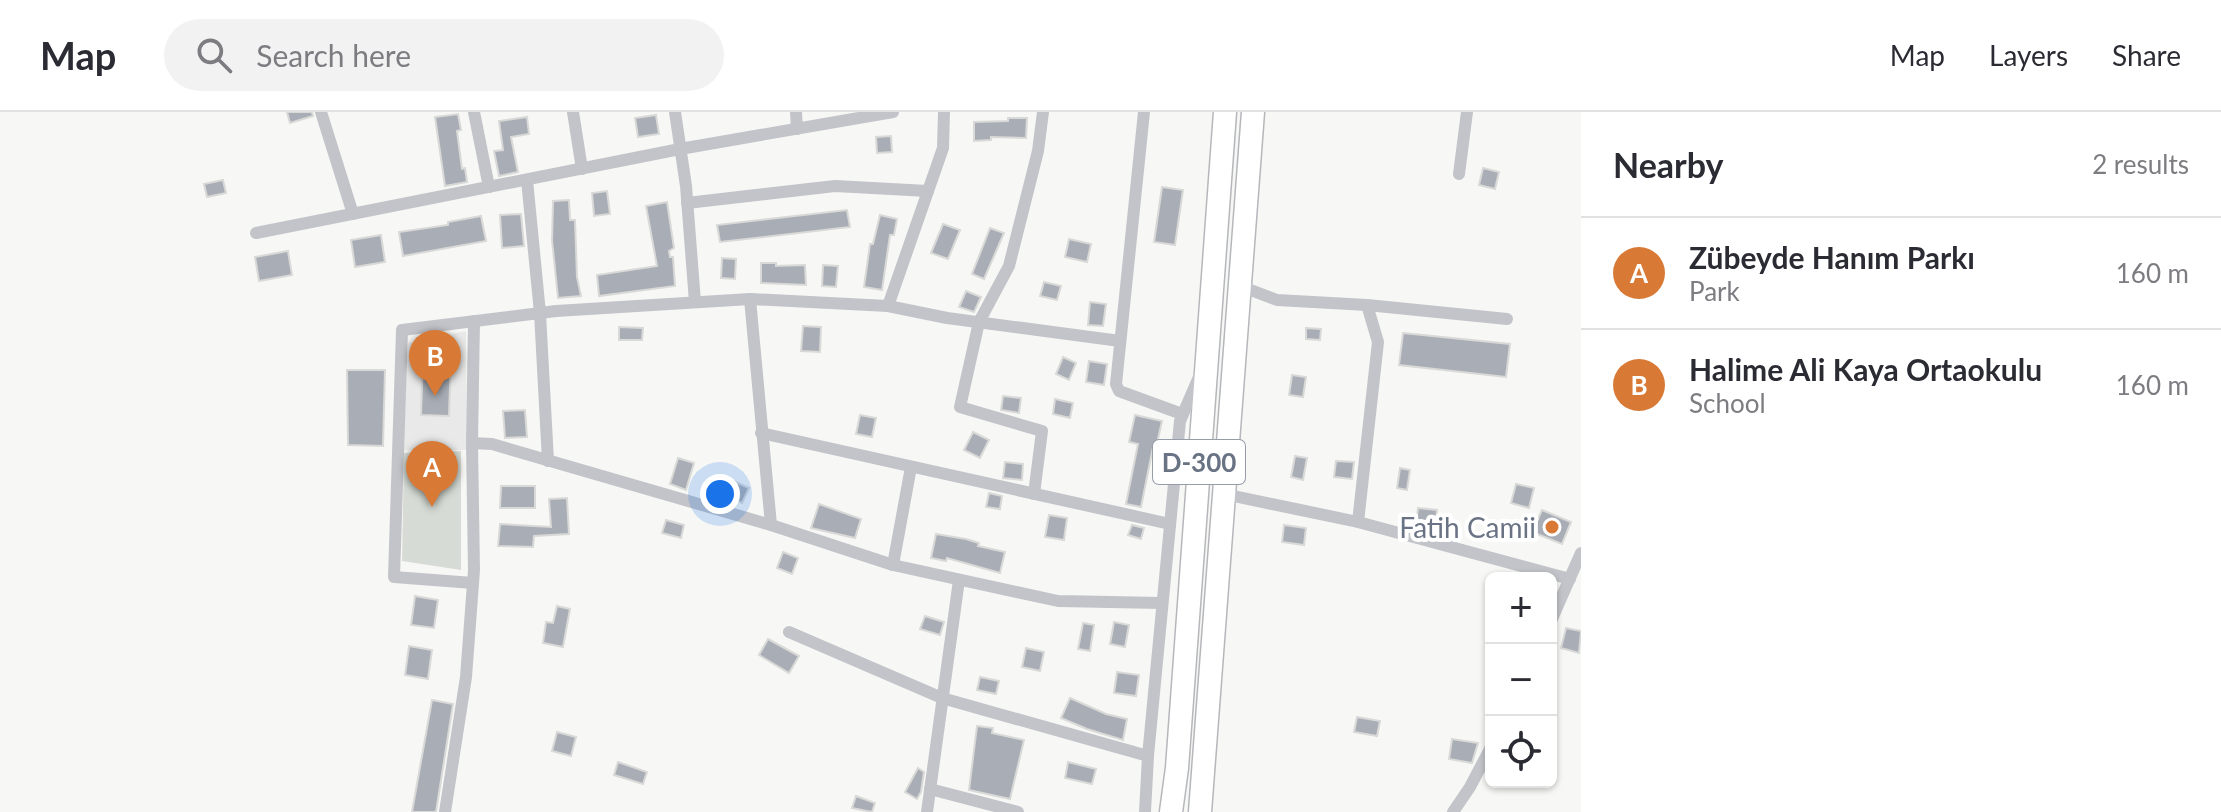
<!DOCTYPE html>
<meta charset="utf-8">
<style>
body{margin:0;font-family:Lato,sans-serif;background:#f2f2f3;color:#2b2b33}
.controls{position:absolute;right:24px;bottom:24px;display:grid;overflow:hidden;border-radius:12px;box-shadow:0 2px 6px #0004}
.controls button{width:72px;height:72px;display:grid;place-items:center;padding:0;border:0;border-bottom:2px solid #e1e1e2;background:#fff;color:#2b2b33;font:40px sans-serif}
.you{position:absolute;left:720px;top:382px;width:28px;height:28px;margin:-20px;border:6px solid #fff;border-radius:50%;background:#1a73e8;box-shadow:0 0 0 12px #1a73e833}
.badge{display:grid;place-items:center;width:52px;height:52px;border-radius:50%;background:#d87a35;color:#fff;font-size:26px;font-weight:700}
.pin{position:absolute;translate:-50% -66px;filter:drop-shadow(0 2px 4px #0008)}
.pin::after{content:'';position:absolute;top:42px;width:28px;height:24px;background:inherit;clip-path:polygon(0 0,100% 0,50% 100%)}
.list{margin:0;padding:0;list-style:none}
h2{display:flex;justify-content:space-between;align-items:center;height:104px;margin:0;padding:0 32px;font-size:34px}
h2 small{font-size:26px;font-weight:400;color:#7c7c81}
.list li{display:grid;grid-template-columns:52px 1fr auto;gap:24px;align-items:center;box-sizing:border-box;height:112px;padding:0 32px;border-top:2px solid #e1e1e2}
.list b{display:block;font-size:30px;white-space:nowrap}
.list p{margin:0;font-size:26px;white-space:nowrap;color:#7c7c81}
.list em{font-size:26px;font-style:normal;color:#7c7c81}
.icon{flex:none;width:44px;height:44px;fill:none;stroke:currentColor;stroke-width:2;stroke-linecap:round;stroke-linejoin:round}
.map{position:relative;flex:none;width:1581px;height:700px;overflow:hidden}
header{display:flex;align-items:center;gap:48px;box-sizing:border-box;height:112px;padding:0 40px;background:#fff;border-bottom:2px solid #e1e1e2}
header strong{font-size:38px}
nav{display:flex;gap:44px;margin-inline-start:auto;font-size:28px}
.search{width:560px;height:72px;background:#f2f2f3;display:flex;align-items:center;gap:20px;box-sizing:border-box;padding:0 28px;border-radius:44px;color:#7c7c81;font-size:30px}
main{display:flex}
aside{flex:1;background:#fff}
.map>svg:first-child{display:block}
.built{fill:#e8e9e8}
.green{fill:#d6dcd5}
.building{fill:#a9aeb6;stroke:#d9d9d8;stroke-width:2}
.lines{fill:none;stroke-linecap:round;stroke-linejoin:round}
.trunk-casing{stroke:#b5b7bb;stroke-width:25}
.minor{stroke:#c2c4c9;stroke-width:12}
.trunk{stroke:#fff;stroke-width:22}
.poi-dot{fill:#d87a35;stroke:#fff;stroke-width:3}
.labels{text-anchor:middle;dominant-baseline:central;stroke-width:8;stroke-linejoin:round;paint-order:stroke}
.shield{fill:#fff;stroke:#969da9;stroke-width:2}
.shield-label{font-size:26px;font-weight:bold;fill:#697384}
.poi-label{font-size:28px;fill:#697384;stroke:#fff;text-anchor:end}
</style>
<header>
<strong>Map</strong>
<div class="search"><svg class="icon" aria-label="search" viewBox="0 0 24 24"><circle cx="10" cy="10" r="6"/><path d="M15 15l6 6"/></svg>Search here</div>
<nav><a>Map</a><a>Layers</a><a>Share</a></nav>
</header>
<main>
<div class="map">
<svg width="1581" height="700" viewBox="0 0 1581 700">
<rect width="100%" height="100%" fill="#f7f8f5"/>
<!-- built -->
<polygon class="built" points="466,219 467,338 401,338 408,231"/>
<!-- green -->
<polygon class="green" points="461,339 461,458 402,449 404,341"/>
<!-- building -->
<g class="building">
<polygon points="287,0 312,0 313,4 290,11"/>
<polygon points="458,2 461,18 457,19 462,57 465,56 467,70 445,74 435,5"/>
<polygon points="656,3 659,22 638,25 635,6"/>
<polygon points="527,5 529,22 511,25 518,60 499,64 494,39 503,38 499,9"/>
<polygon points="1008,6 1027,6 1026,26 991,25 991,28 974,29 974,10 1008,9"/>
<polygon points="891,24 892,40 877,41 876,25"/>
<polygon points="1483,56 1499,60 1495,77 1479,73"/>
<polygon points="223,68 226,81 207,85 204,72"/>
<polygon points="1162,75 1183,78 1175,133 1154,130"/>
<polygon points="607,79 610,102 594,104 592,81"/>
<polygon points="569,88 570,108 575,108 577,165 581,184 558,186 552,128 553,89"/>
<polygon points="667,90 674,136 669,139 670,145 673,145 675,174 599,184 597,163 657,154 646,94"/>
<polygon points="847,98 850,115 720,130 717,113"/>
<polygon points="521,102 524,134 502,136 500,103"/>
<polygon points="880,103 897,107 894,123 890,123 882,178 864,175 870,132 873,132"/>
<polygon points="481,104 486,129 403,144 399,120 448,113 448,110"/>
<polygon points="943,112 960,118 948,147 931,141"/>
<polygon points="990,116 1004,121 984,167 972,162"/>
<polygon points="381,123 385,150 355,155 351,128"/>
<polygon points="1069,127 1091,132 1087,150 1065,145"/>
<polygon points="288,139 292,163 259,169 255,145"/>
<polygon points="722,146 736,147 735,167 721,166"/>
<polygon points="761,151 776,151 776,154 805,153 806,173 761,171"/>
<polygon points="823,153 838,154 836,175 822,174"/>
<polygon points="1044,170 1061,174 1057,188 1040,184"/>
<polygon points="966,179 981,185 974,200 959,195"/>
<polygon points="1090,190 1106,192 1103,214 1088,213"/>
<polygon points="803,214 821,215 820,240 801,239"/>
<polygon points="619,215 643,216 642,228 619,228"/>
<polygon points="1306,216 1321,217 1320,228 1306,227"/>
<polygon points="1403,221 1510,232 1506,265 1399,253"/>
<polygon points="423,244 451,244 449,304 421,303"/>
<polygon points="1063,245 1076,251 1069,268 1056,262"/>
<polygon points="1089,249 1107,252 1104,273 1086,270"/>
<polygon points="347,258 385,258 383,334 348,333"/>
<polygon points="1292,263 1306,265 1303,285 1289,283"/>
<polygon points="1003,284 1021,286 1019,301 1001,298"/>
<polygon points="1055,287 1073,291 1070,306 1053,302"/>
<polygon points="525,298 527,325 505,326 503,299"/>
<polygon points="860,303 876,306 872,325 856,322"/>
<polygon points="1135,303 1162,309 1156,336 1153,335 1141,395 1126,392 1138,332 1129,330"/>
<polygon points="973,320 989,328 980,346 964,338"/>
<polygon points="1295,344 1307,346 1303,368 1291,365"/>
<polygon points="678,346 694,351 686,378 670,372"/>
<polygon points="1336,349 1354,350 1352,367 1334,365"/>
<polygon points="1005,350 1023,352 1022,368 1003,366"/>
<polygon points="1400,356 1410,358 1407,378 1397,376"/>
<polygon points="731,368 749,376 742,391 725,384"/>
<polygon points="1516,372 1534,376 1529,396 1511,391"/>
<polygon points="501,374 535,374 535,396 500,396"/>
<polygon points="989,381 1002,384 1000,397 986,395"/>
<polygon points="567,386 569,422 534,424 533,435 498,434 500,412 551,415 549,387"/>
<polygon points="819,392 861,407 855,426 811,416"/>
<polygon points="1418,396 1437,398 1435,415 1416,413"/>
<polygon points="1542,398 1571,410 1562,432 1532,420"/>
<polygon points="1049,403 1067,406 1064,428 1045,425"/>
<polygon points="666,408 684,413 681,426 662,421"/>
<polygon points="1132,413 1144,416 1141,427 1128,423"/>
<polygon points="1284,413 1306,416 1304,433 1282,430"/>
<polygon points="936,422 966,427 979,431 978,434 1005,440 1000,461 947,446 946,449 931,446"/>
<polygon points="783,440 798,446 792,462 777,456"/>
<polygon points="415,484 438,488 434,516 411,513"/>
<polygon points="557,494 570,497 563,535 543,531 546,510 553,511"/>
<polygon points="925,504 944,510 940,523 920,517"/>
<polygon points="1114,510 1129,513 1125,535 1110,532"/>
<polygon points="1083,511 1094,513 1090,539 1078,537"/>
<polygon points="1566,516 1581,519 1579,541 1561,536"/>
<polygon points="768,527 799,544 789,561 759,543"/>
<polygon points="409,534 432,538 428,567 405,563"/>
<polygon points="1026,536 1044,540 1040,559 1022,555"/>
<polygon points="1117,560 1139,563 1136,584 1114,581"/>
<polygon points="980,565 999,569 996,582 977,578"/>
<polygon points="1070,586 1106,602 1127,607 1123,628 1087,617 1061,606"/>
<polygon points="432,588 453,592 436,700 412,700"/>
<polygon points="1357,605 1380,609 1377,624 1354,620"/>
<polygon points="977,614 993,616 992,621 1024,628 1010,687 969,678"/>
<polygon points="557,620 576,625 571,644 552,639"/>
<polygon points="1452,627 1478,631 1472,651 1449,647"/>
<polygon points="618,650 647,660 643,672 614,663"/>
<polygon points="1068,650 1096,657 1092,672 1065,666"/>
<polygon points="918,656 924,660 921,680 917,687 905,680"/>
<polygon points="856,684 875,691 872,700 852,696"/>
</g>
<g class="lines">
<defs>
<g id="trunk">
<polyline points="1171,700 1177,656 1225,0"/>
<polyline points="1200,700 1253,0"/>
</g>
</defs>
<!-- trunk casing -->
<use href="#trunk" class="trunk-casing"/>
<!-- minor -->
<g class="minor">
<polyline points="321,0 353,102"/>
<polyline points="474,0 489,75"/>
<polyline points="573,0 582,57"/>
<polyline points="675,0 686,74 695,190"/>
<polyline points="796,0 797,17"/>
<polyline points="1144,0 1116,272 1119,279 1182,302"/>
<polyline points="1459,62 1467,0"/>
<polyline points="527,68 540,201 548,349"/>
<polyline points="687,91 835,74 928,79"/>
<polyline points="256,121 680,37 893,0"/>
<polyline points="1240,174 1277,188 1367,193 1507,207"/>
<polyline points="750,187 771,413"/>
<polyline points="888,194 943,36 944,0"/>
<polyline points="761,321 1170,412"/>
<polyline points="472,331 492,332 771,413 893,453 1058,489 1162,491"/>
<polyline points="1034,382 1042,319 960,295 979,210 1009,154 1038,39 1043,0"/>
<polyline points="1224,382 1358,410 1570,467"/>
<polyline points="1358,410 1378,230 1367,193"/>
<polyline points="893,453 911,355"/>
<polyline points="473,471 394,465 402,218 556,199 750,187 888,194 947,206 1120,229"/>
<polyline points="1551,509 1581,441"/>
<polyline points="789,520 942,586 1148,644"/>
<polyline points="930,677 1018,700"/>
<polyline points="445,700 466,565 474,458 472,331 474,209"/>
<polyline points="927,700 959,468"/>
<polyline points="1145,700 1148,644 1180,309 1199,265"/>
<polyline points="1453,700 1470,675 1491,635"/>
</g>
<!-- trunk -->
<use href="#trunk" class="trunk"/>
</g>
<!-- markers -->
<circle class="poi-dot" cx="1552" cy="415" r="8"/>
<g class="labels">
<!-- shield labels -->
<rect class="shield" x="1153" y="328" width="92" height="44" rx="6"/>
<g class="shield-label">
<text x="1199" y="350">D-300</text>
</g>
<!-- poi labels -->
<g class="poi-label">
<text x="1536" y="415">Fatih Camii</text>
</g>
</g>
</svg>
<div class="controls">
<button>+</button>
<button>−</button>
<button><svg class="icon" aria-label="locate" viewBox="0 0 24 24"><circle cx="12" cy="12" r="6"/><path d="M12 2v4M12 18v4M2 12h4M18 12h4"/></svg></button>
</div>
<div class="you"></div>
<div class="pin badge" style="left:432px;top:395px">A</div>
<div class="pin badge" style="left:435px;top:284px">B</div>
</div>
<aside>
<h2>Nearby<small>2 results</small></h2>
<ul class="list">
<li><span class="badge">A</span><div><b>Zübeyde Hanım Parkı</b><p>Park</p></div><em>160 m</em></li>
<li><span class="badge">B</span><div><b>Halime Ali Kaya Ortaokulu</b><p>School</p></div><em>160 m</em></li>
</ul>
</aside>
</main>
